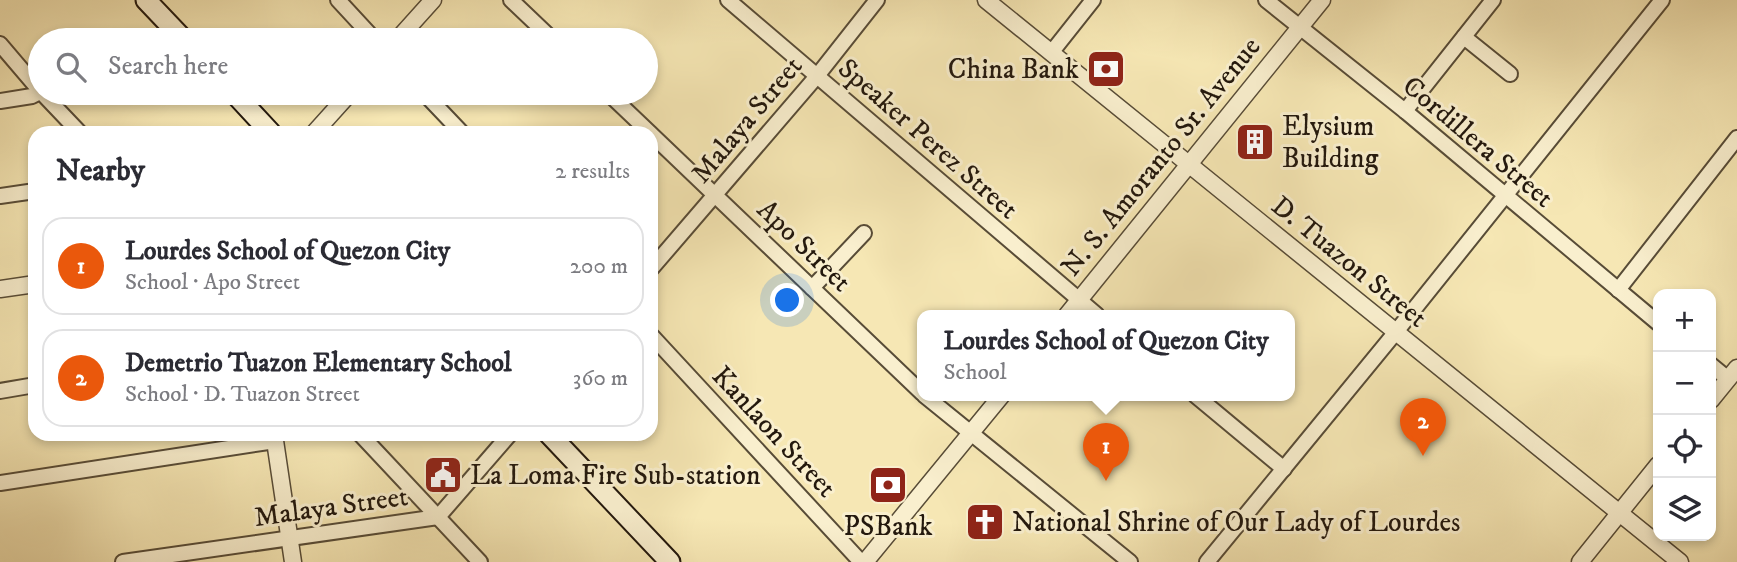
<!DOCTYPE html>
<meta charset="utf-8">
<style>
body{margin:0;font-family:"IM FELL DW Pica",serif;background:#f2f2f3;color:#2b2b33}
.controls{position:absolute;right:21px;bottom:21px;display:grid;overflow:hidden;border-radius:14px;box-shadow:0 4px 10px #0003}
.controls button{width:63px;height:63px;display:grid;place-items:center;padding:0;border:0;border-bottom:2px solid #e1e1e2;background:#fff;color:#2b2b33;font:35px sans-serif}
.you{position:absolute;left:788px;top:301px;width:24px;height:24px;margin:-18px;border:5px solid #fff;border-radius:50%;background:#1a73e8;box-shadow:0 0 0 10px #1a73e833}
.badge{display:grid;place-items:center;width:46px;height:46px;border-radius:50%;background:#ea580c;color:#fff;font-size:23px;font-weight:700}
.pin{position:absolute;translate:-50% -58px;filter:drop-shadow(0 2px 4px #0008)}
.pin::after{content:'';position:absolute;top:37px;width:24px;height:21px;background:inherit;clip-path:polygon(0 0,100% 0,50% 100%)}
.popup{position:absolute;left:917px;top:310px;width:378px;height:91px;box-sizing:border-box;display:grid;place-content:center;border-radius:14px;background:#fff;filter:drop-shadow(0 2px 5px #0005);font-size:23px;white-space:nowrap;color:#7c7c81}
.popup b{font-size:26px;color:#2b2b33}
.popup::after{content:'';position:absolute;left:50%;top:100%;margin-left:-14px;border:14px solid transparent;border-top-color:#fff}
.list{margin:0;padding:0;list-style:none}
h2{display:flex;justify-content:space-between;align-items:center;height:91px;margin:0;padding:0 28px;font-size:30px}
h2 small{font-size:23px;font-weight:400;color:#7c7c81}
.list li{display:grid;grid-template-columns:46px 1fr auto;gap:21px;align-items:center;box-sizing:border-box;height:98px;margin:0 14px 14px;padding:0 14px;border:2px solid #e1e1e2;border-radius:21px}
.list b{display:block;font-size:26px;white-space:nowrap}
.list p{margin:0;font-size:23px;white-space:nowrap;color:#7c7c81}
.list em{font-size:23px;font-style:normal;color:#7c7c81}
.icon{flex:none;width:38px;height:38px;fill:none;stroke:currentColor;stroke-width:2;stroke-linecap:round;stroke-linejoin:round}
.map{position:relative;flex:none;width:1737px;height:562px;overflow:hidden}
.search{position:absolute;background:#fff;box-shadow:0 4px 10px #0003;left:28px;top:28px;width:630px;height:77px;display:flex;align-items:center;gap:18px;box-sizing:border-box;padding:0 24px;border-radius:38px;color:#7c7c81;font-size:26px}
.panel{position:absolute;background:#fff;box-shadow:0 4px 10px #0003;left:28px;top:126px;width:630px;height:315px;border-radius:21px}
.map>svg:first-child{display:block}
.lines{fill:none;stroke-linecap:round;stroke-linejoin:round}
.minor-casing{stroke:#584c37;stroke-width:18}
.tertiary-casing{stroke:#584c37;stroke-width:19}
.secondary-casing{stroke:#23180d;stroke-width:23}
.minor{stroke:#f9efce;stroke-width:14}
.tertiary{stroke:#f9efce;stroke-width:16}
.secondary{stroke:#f9efce;stroke-width:19}
.labels{text-anchor:middle;dominant-baseline:central;stroke-width:6;stroke-linejoin:round;paint-order:stroke}
.poi-label{font-size:28px;fill:#23180d;stroke:#f9efce;text-anchor:start}
.street-label{font-size:28px;fill:#23180d;stroke:#f9efce}
</style>
<div class="map">
<svg width="1737" height="562" viewBox="0 0 1737 562">
<rect width="100%" height="100%" fill="#f6e7b4"/>
<filter id="stains"><feTurbulence type="fractalNoise" baseFrequency=".00286" numOctaves="4"/><feColorMatrix values="0 0 0 0 .2 0 0 0 0 .09 0 0 0 0 .02 0 0 0 .5 -.17"/></filter>
<radialGradient id="worn" r=".72"><stop offset=".6" stop-color="#630" stop-opacity="0"/><stop offset="1" stop-color="#630" stop-opacity=".3"/></radialGradient>
<g class="lines">
<defs>
<g id="minor">
<polyline points="338,0 375,40"/>
<polyline points="511,0 553,40"/>
<polyline points="728,0 1097,315"/>
<polyline points="1266,0 1405,111 1658,323"/>
<polyline points="1464,37 1510,74"/>
<polyline points="0,44 40,91"/>
<polyline points="1051,53 1093,0"/>
<polyline points="42,93 80,133"/>
<polyline points="424,93 462,133"/>
<polyline points="608,93 650,133"/>
<polyline points="0,101 32,96 40,92"/>
<polyline points="1405,111 1493,0"/>
<polyline points="651,134 922,393"/>
<polyline points="0,196 35,191"/>
<polyline points="651,269 817,76 877,0"/>
<polyline points="812,288 864,233"/>
<polyline points="1618,290 1737,138"/>
<polyline points="651,335 861,562"/>
<polyline points="1711,365 1728,379"/>
<polyline points="0,391 35,385"/>
<polyline points="924,395 1130,562"/>
<polyline points="1195,395 1284,469"/>
<polyline points="360,434 480,562"/>
<polyline points="0,483 275,441"/>
<polyline points="123,562 438,517 510,434"/>
<polyline points="1207,562 1395,333 1662,0"/>
</g>
<g id="tertiary">
<polyline points="986,0 1680,562"/>
<polyline points="397,40 433,0"/>
<polyline points="314,133 350,93"/>
<polyline points="0,289 35,284"/>
<polyline points="1067,315 1322,0"/>
<polyline points="1711,400 1737,368"/>
<polyline points="274,434 293,562"/>
<polyline points="865,562 1002,395"/>
<polyline points="1580,562 1658,465"/>
</g>
<g id="secondary">
<polyline points="146,0 184,40"/>
<polyline points="234,93 271,133"/>
<polyline points="549,434 670,562"/>
</g>
</defs>
<!-- minor casing -->
<use href="#minor" class="minor-casing"/>
<!-- tertiary casing -->
<use href="#tertiary" class="tertiary-casing"/>
<!-- secondary casing -->
<use href="#secondary" class="secondary-casing"/>
<!-- minor -->
<use href="#minor" class="minor"/>
<!-- tertiary -->
<use href="#tertiary" class="tertiary"/>
<!-- secondary -->
<use href="#secondary" class="secondary"/>
</g>
<!-- icons -->
<defs>
<symbol id="bank-square" viewBox="-11 -11 22 22"><rect x="-9" y="-9" width="18" height="18" rx="4" fill="#8f2418" stroke="#f9efce"/><path d="M-6-4H6V4H-6ZM0-2.3a2.3 2.3 0 1 0 0 4.6a2.3 2.3 0 1 0 0-4.6Z" fill="#fff"/></symbol>
<symbol id="building-square" viewBox="-11 -11 22 22"><rect x="-9" y="-9" width="18" height="18" rx="4" fill="#8f2418" stroke="#f9efce"/><path d="M-4-6H4V6H1V3H-1V6H-4ZM-2.5-4.3h1.7v1.8h-1.7ZM.8-4.3h1.7v1.8H.8ZM-2.5-1h1.7V.8h-1.7ZM.8-1h1.7V.8H.8Z" fill="#fff"/></symbol>
<symbol id="civic-square" viewBox="-11 -11 22 22"><rect x="-9" y="-9" width="18" height="18" rx="4" fill="#8f2418" stroke="#f9efce"/><path d="M-.6-6.5H3V-4.5H.6V-3L4-1V1h2V6H-6V1h2V-1L-.6-3ZM-1.2 2.5V6h2.4V2.5Z" fill="#fff"/></symbol>
<symbol id="church-square" viewBox="-11 -11 22 22"><rect x="-9" y="-9" width="18" height="18" rx="4" fill="#8f2418" stroke="#f9efce"/><path d="M-1.2-6h2.4v3.5h3.3v2.4h-3.3V6h-2.4V-.1h-3.3v-2.4h3.3Z" fill="#fff"/></symbol>
</defs>
<g fill-rule="evenodd">
<use href="#bank-square" x="1084" y="47" width="44" height="44"/>
<use href="#building-square" x="1233" y="120" width="44" height="44"/>
<use href="#civic-square" x="421" y="453" width="44" height="44"/>
<use href="#bank-square" x="866" y="463" width="44" height="44"/>
<use href="#church-square" x="963" y="500" width="44" height="44"/>
</g>
<g class="labels">
<!-- poi labels -->
<g class="poi-label">
<text x="1079" y="69" text-anchor="end">China Bank</text>
<text x="1282" y="126">Elysium<tspan x="1282" dy="32">Building</tspan></text>
<text x="470" y="475">La Loma Fire Sub-station</text>
<text x="1012" y="522">National Shrine of Our Lady of Lourdes</text>
<text x="888" y="526" text-anchor="middle">PSBank</text>
</g>
<!-- street labels -->
<g class="street-label">
<text transform="translate(747 120) rotate(-50)">Malaya Street</text>
<text transform="translate(928 139) rotate(41)">Speaker Perez Street</text>
<text transform="translate(1478 142) rotate(40)">Cordillera Street</text>
<text transform="translate(1161 157) rotate(-51)">N. S. Amoranto Sr. Avenue</text>
<text transform="translate(804 246) rotate(44)">Apo Street</text>
<text transform="translate(1349 262) rotate(39)">D. Tuazon Street</text>
<text transform="translate(774 432) rotate(47)">Kanlaon Street</text>
<text transform="translate(331 507) rotate(-8)">Malaya Street</text>
</g>
</g>
<rect width="100%" height="100%" filter="url(#stains)"/>
<rect width="100%" height="100%" fill="url(#worn)"/>
</svg>
<div class="controls">
<button>+</button>
<button>−</button>
<button><svg class="icon" aria-label="locate" viewBox="0 0 24 24"><circle cx="12" cy="12" r="6"/><path d="M12 2v4M12 18v4M2 12h4M18 12h4"/></svg></button>
<button><svg class="icon" aria-label="layers" viewBox="0 0 24 24"><path d="M12 4l9 5-9 5-9-5zM3 14l9 5 9-5"/></svg></button>
</div>
<div class="you"></div>
<div class="pin badge" style="left:1106px;top:481px">1</div>
<div class="popup"><b>Lourdes School of Quezon City</b>School</div>
<div class="pin badge" style="left:1423px;top:456px">2</div>
<div class="search"><svg class="icon" aria-label="search" viewBox="0 0 24 24"><circle cx="10" cy="10" r="6"/><path d="M15 15l6 6"/></svg>Search here</div>
<section class="panel">
<h2>Nearby<small>2 results</small></h2>
<ul class="list">
<li><span class="badge">1</span><div><b>Lourdes School of Quezon City</b><p>School · Apo Street</p></div><em>200 m</em></li>
<li><span class="badge">2</span><div><b>Demetrio Tuazon Elementary School</b><p>School · D. Tuazon Street</p></div><em>360 m</em></li>
</ul>
</section>
</div>
